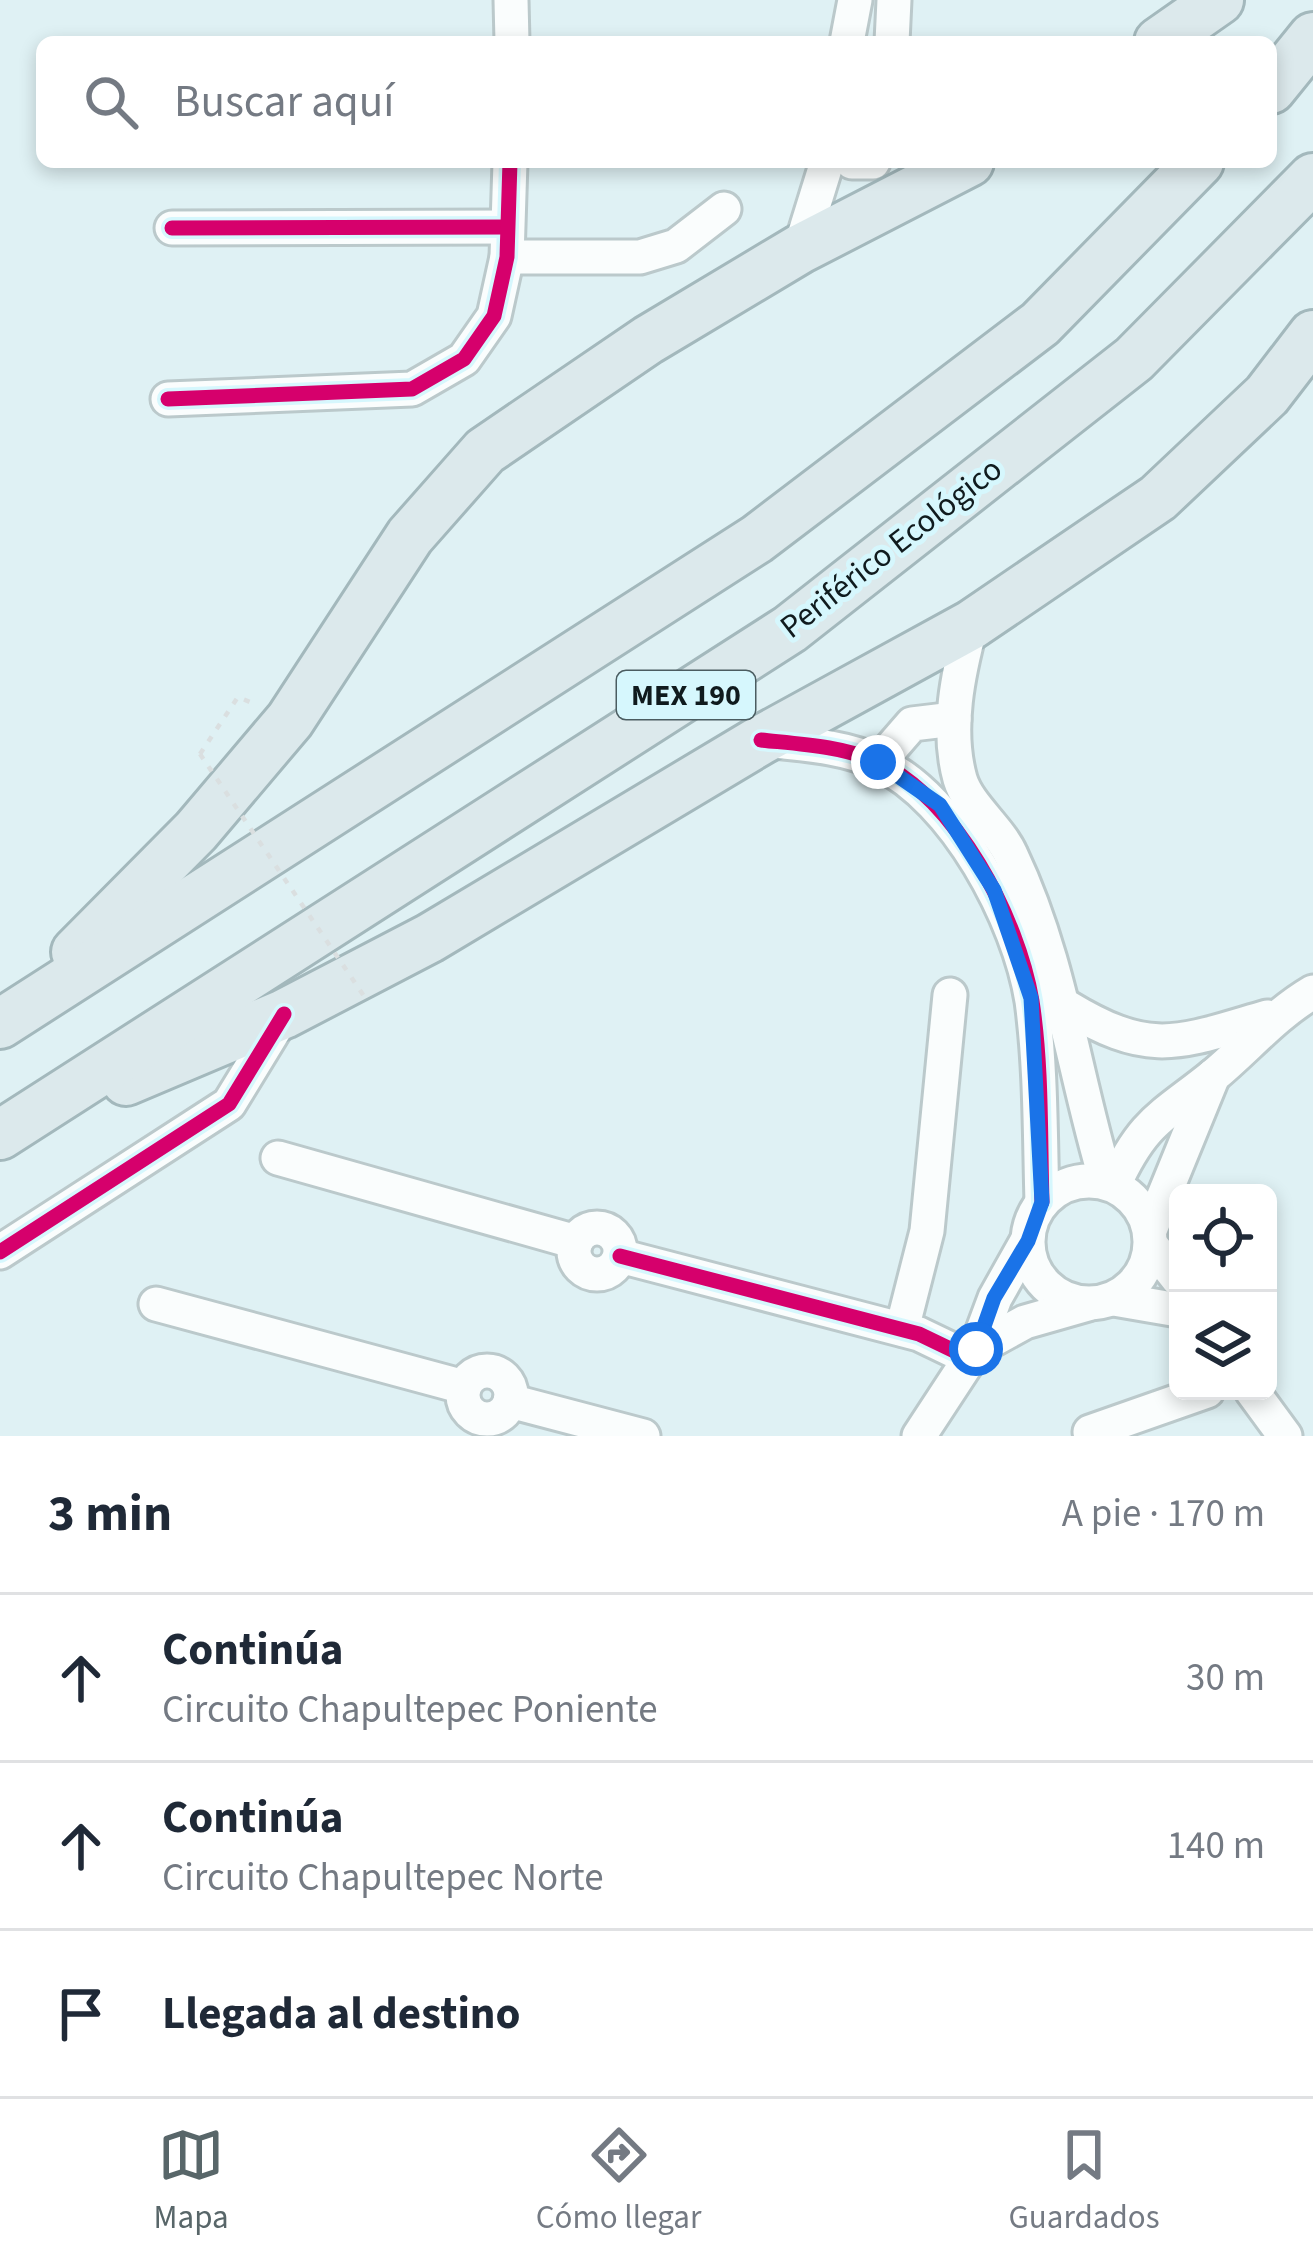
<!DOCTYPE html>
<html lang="es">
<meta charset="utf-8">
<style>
body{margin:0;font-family:"Source Sans 3",sans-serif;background:#f2f2f3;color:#1f2937}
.controls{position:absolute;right:36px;bottom:36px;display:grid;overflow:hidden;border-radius:18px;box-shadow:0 6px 18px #0003}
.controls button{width:108px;height:108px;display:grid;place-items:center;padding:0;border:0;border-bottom:3px solid #e0e1e3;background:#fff;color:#1f2937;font:60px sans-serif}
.stop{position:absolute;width:36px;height:36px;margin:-27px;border:9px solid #1a73e8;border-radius:50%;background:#fff}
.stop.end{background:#1a73e8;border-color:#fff;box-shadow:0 3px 12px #0008}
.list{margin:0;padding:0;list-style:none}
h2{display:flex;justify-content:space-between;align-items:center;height:156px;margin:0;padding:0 48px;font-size:51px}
h2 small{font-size:39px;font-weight:400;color:#747a83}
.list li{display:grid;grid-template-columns:78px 1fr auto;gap:36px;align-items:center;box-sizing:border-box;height:168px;padding:0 48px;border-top:3px solid #e0e1e3}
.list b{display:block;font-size:45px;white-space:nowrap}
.list p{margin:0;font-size:39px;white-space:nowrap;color:#747a83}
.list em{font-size:39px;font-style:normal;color:#747a83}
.icon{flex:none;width:66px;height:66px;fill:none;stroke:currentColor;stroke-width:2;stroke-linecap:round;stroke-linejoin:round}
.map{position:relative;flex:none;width:1313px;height:1436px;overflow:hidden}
.search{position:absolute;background:#fff;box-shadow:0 6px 18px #0003;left:36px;right:36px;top:36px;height:132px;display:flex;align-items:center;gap:30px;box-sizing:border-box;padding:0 42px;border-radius:18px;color:#747a83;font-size:45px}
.sheet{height:660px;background:#fff}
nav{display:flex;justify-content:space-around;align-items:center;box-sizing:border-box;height:168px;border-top:3px solid #e0e1e3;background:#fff;font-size:33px;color:#747a83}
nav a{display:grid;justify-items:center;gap:6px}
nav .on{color:#586669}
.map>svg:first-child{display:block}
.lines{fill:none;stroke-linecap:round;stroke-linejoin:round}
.minor-casing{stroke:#bbc9cb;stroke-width:39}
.highway-casing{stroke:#a3b8bc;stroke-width:54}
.path{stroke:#dadfe0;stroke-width:4.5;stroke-dasharray:6 9;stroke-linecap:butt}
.minor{stroke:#fafdfd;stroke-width:33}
.highway{stroke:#dce9ec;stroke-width:48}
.path-bridge{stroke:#dadfe0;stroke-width:4.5;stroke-dasharray:6 9;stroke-linecap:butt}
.cycleway-casing{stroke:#d6f7fd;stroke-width:22}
.cycleway{stroke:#d6006c;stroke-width:15}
.route{stroke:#1a73e8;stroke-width:15}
.labels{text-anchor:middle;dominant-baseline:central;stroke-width:10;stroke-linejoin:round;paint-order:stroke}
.shield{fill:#d6f7fd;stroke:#4b5d61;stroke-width:3}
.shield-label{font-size:30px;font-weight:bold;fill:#101b1e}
.street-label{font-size:33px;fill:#101b1e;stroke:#d6f7fd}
</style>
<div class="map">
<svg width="1313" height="1436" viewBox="0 0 1313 1436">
<rect width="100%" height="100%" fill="#dff1f4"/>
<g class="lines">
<defs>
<g id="minor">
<polyline points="511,0 512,42"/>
<polyline points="847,42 855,0"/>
<polyline points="892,42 894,0"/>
<polyline points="852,162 873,162"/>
<polyline points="172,228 507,227"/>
<polyline points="800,249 827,162"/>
<polyline points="507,257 640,257 676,246 724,209"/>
<polyline points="168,399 412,389 464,359 494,316 507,257 510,162"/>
<path d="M971,625C958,673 946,729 960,779C968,806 999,828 1011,855C1061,960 1073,1071 1106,1180"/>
<path d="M763,740C801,744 844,746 879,763C955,799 1019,919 1032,1001C1041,1067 1040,1136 1042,1202"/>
<polyline points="879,762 912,724 954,719"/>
<path d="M1067,1007C1151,1058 1178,1043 1267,1017"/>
<polyline points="278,1158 576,1242"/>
<circle cx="1089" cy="1242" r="61"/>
<path d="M1114,1185C1143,1121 1162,1117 1213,1076C1248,1047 1274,1015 1313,992"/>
<circle cx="597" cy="1251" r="23"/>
<polyline points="1150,1230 1213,1076"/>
<polyline points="1152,1246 1178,1279"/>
<polyline points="0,1252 229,1104 284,1014"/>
<polyline points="620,1256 919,1334 971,1359"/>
<polyline points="1114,1299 1178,1310"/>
<polyline points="156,1304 464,1387"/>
<polyline points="902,1329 927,1231 950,995"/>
<polyline points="976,1349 1025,1322 1088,1304"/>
<circle cx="487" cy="1395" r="24"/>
<polyline points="1252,1391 1285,1436"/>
<polyline points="510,1401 643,1436"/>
<polyline points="1090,1432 1207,1391"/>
<polyline points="919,1436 976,1349 995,1298 1027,1241"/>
</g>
<g id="highway">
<polyline points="1159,42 1219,0"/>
<polyline points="1271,89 1313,37"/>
<polyline points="76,952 196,831 290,720 410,536 485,451 648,340 800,249 969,162"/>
<polyline points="0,1024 757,539 1040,324 1199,162"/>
<polyline points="126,1081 284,1014 430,938 761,740 971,625 1158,498 1267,395 1313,335"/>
<polyline points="0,1135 790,629 1134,359 1313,178"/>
</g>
</defs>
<!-- minor casing -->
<use href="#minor" class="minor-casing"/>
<!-- highway casing -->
<use href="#highway" class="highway-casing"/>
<!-- path -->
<polyline class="path" points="200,754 238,697 257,705"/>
<!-- minor -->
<use href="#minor" class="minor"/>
<!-- highway -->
<use href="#highway" class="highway"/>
<!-- path-bridge -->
<polyline class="path-bridge" points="200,754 368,1002"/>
<defs>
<g id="cycleway">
<polyline points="172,228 507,227"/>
<polyline points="168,399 412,389 464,359 494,316 507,257 510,162"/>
<path d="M761,740C799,744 842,746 878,762C956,798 1018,918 1032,1001C1042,1066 1040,1136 1042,1202"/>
<polyline points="0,1252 229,1104 284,1014"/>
<polyline points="620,1256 919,1334 971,1359"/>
</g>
</defs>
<!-- cycleway casing -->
<use href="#cycleway" class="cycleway-casing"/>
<!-- cycleway -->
<use href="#cycleway" class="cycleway"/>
</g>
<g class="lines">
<!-- route -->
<polyline class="route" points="878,762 940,805 994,890 1031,998 1042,1202 1028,1241 994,1298 976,1349"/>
</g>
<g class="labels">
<!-- shield labels -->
<rect class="shield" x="617" y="671" width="138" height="48" rx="9"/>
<g class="shield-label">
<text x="686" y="695">MEX 190</text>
</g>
<!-- street labels -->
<g class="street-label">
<text transform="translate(891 548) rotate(-38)">Periférico Ecológico</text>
</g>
</g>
</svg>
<div class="controls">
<button><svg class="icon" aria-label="locate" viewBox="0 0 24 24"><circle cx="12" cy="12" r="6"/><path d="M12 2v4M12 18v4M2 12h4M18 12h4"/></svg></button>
<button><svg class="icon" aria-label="layers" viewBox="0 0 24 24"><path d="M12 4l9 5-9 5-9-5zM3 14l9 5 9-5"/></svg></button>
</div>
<div class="stop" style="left:976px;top:1349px"></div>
<div class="stop end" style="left:878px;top:762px"></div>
<div class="search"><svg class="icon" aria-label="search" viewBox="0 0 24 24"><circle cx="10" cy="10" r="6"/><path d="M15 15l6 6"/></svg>Buscar aquí</div>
</div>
<section class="sheet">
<h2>3 min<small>A pie · 170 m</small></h2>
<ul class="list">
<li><svg class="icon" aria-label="ahead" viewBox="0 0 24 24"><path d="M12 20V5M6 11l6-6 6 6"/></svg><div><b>Continúa</b><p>Circuito Chapultepec Poniente</p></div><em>30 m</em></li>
<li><svg class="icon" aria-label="ahead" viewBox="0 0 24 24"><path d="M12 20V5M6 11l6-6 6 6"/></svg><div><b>Continúa</b><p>Circuito Chapultepec Norte</p></div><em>140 m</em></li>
<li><svg class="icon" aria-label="arrive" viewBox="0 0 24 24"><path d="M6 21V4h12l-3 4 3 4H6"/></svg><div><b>Llegada al destino</b></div></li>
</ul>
</section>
<nav>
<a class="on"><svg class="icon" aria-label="map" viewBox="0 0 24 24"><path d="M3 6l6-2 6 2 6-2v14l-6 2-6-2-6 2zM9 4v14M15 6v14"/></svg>Mapa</a>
<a><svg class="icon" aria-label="directions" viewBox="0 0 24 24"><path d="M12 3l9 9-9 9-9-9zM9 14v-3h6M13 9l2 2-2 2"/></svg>Cómo llegar</a>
<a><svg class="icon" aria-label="saved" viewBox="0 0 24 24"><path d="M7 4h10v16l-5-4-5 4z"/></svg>Guardados</a>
</nav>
